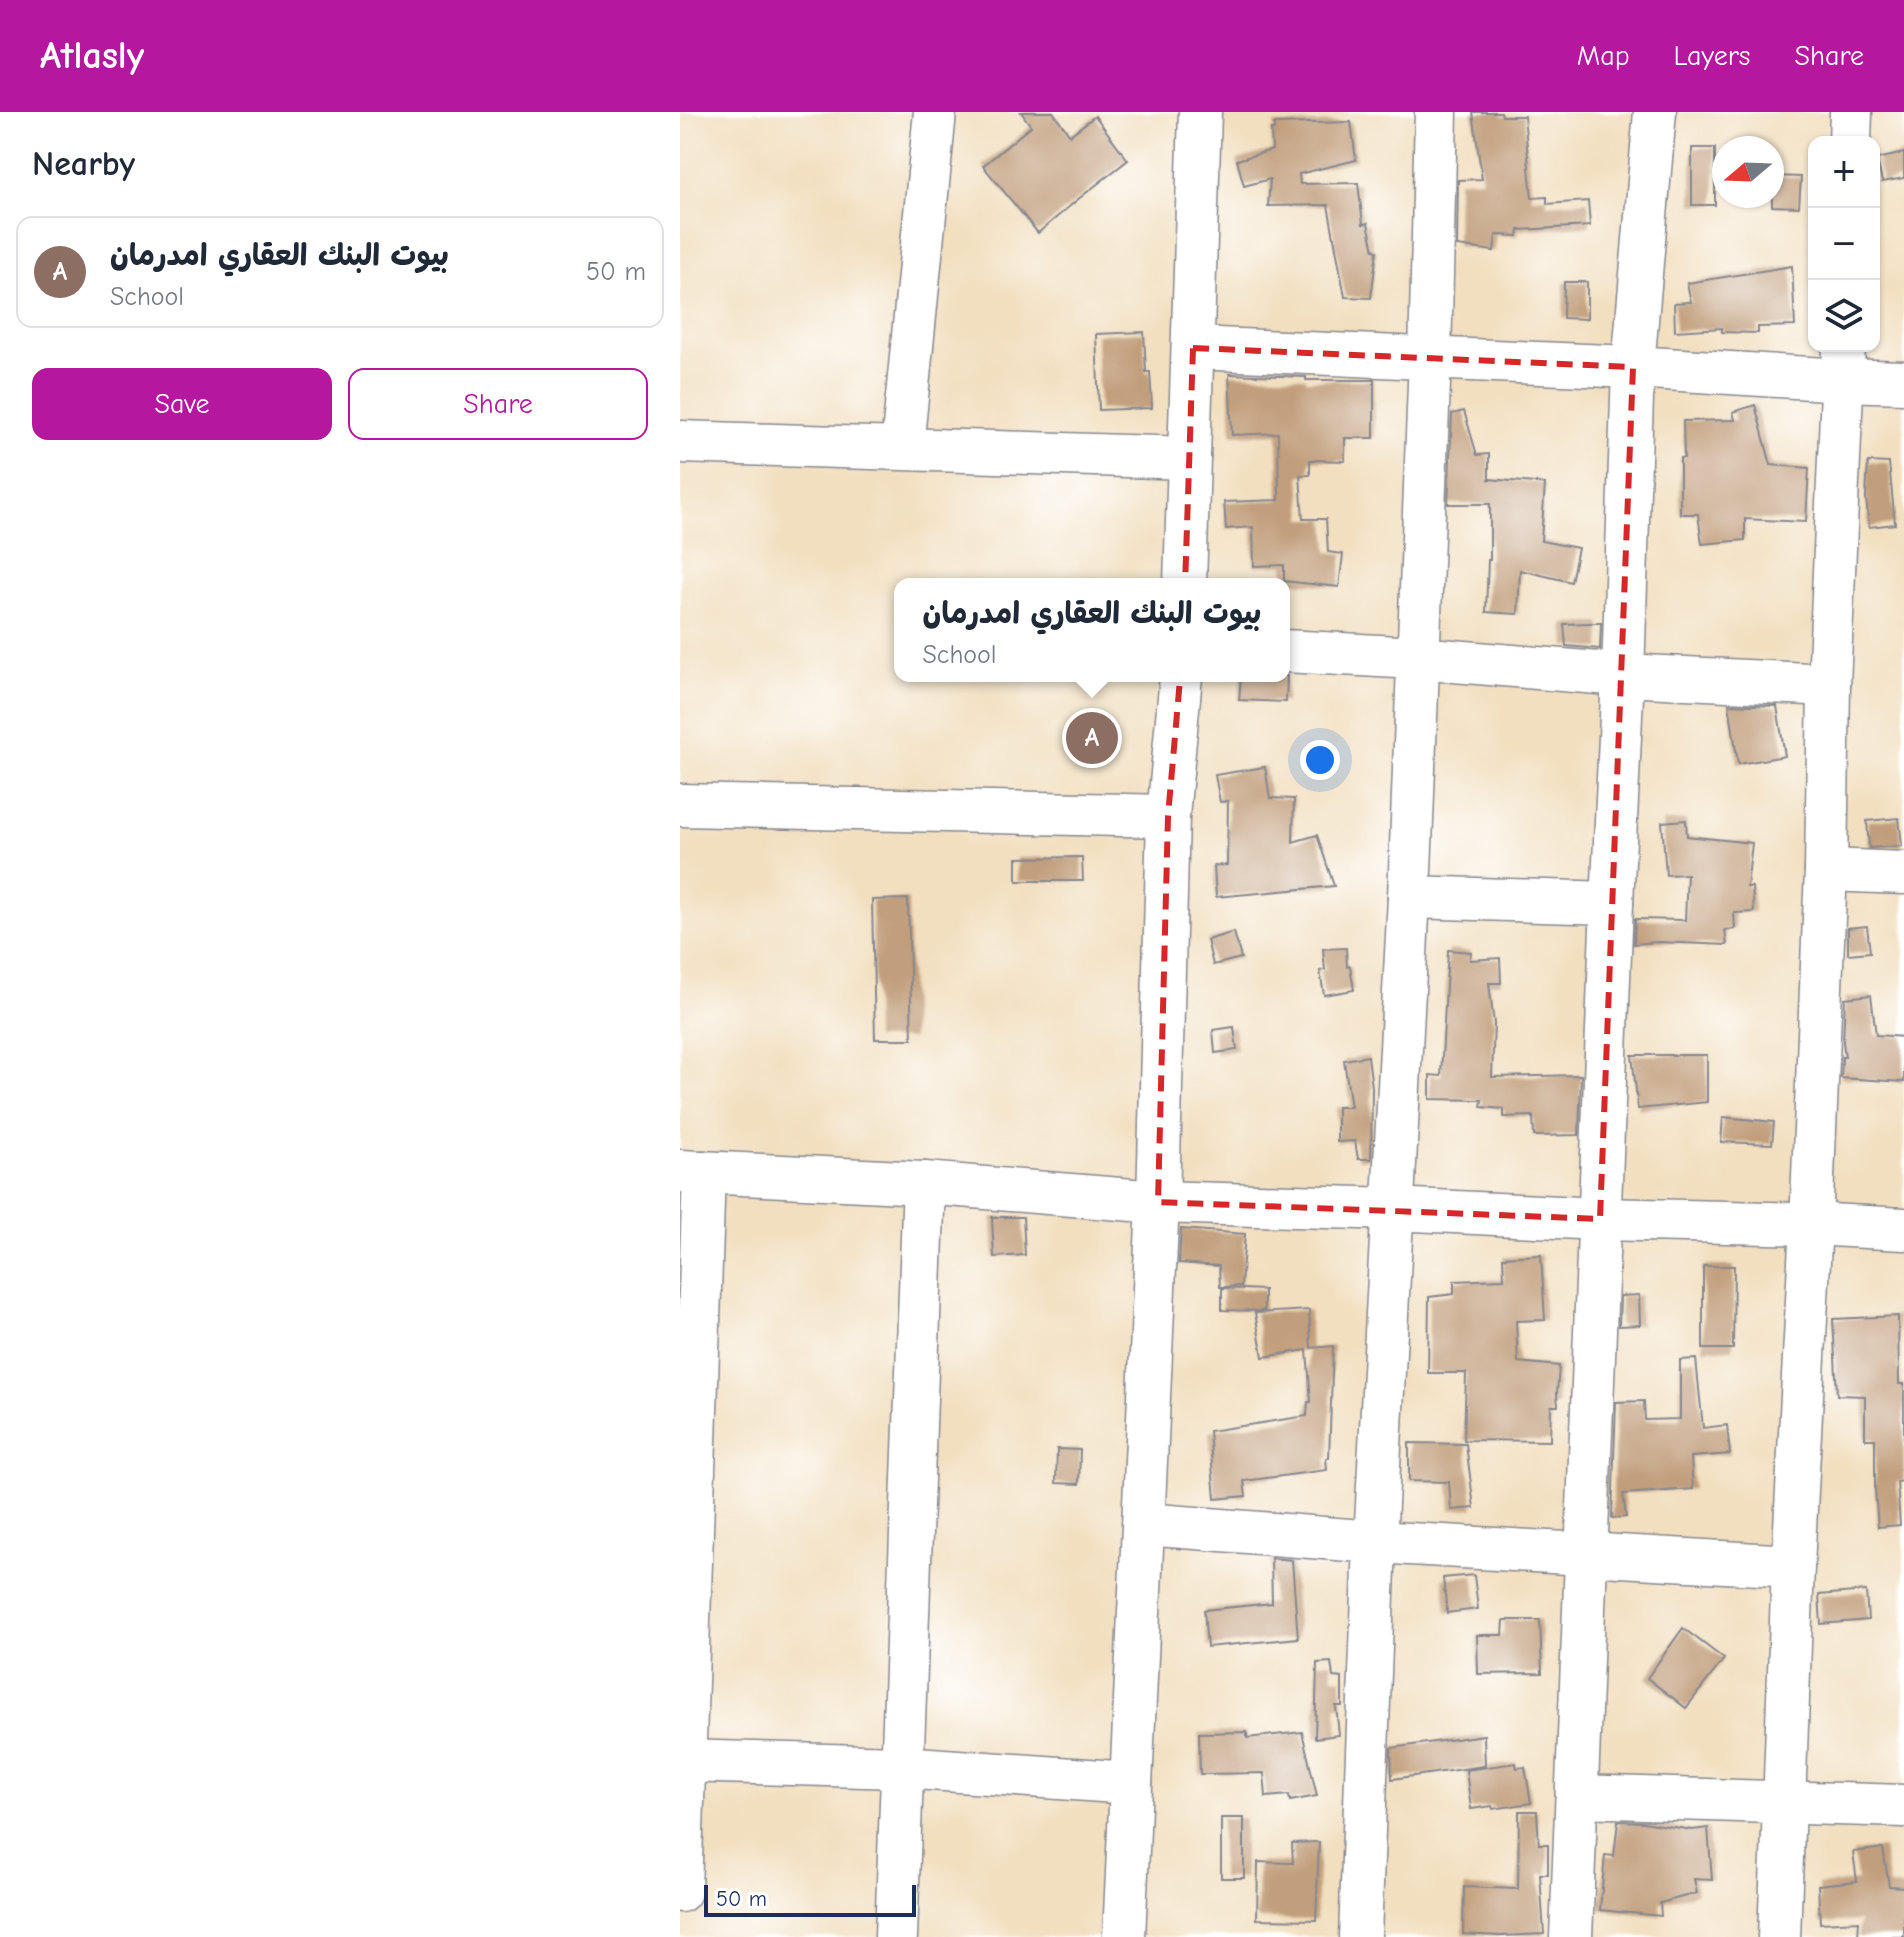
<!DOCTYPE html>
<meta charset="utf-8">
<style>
body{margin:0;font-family:"Comic Neue","Playpen Sans Arabic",sans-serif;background:#f2f2f3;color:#1f2937}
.controls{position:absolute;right:24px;top:24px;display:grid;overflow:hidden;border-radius:16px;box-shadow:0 2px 6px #0004}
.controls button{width:72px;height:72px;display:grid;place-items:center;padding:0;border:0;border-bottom:2px solid #e0e1e3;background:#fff;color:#1f2937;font:40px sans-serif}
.compass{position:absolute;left:1032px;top:24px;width:72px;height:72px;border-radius:50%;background:#fff;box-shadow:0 2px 6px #0004;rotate:251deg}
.scale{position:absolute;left:24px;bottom:20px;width:212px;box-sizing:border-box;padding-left:8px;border:4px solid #1b2f5e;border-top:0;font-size:22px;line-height:28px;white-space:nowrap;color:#1b2f5e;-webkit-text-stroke:6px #fff;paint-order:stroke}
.you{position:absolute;left:640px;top:648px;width:28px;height:28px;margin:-20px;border:6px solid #fff;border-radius:50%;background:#1a73e8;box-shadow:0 0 0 12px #1a73e833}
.badge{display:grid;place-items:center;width:52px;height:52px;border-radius:50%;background:#b5179e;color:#fff;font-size:26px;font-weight:700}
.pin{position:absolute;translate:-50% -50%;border:4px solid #fff;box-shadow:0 2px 8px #0006}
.popup{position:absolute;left:214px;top:466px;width:396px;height:104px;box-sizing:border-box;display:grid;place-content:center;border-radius:16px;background:#fff;filter:drop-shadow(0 2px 6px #0005);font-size:26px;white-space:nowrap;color:#747a83}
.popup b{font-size:30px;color:#1f2937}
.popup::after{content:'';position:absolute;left:50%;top:100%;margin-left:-16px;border:16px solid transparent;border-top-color:#fff}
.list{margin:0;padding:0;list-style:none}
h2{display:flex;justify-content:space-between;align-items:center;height:104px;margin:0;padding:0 32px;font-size:34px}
h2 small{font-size:26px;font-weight:400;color:#747a83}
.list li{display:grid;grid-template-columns:52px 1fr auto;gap:24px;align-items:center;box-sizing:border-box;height:112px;margin:0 16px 16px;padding:0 16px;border:2px solid #e0e1e3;border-radius:16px}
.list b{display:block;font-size:30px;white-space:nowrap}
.list p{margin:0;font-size:26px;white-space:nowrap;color:#747a83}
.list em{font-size:26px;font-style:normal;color:#747a83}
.actions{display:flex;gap:16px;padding:24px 32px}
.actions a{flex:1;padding:18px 0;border:2px solid #b5179e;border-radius:16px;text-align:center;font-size:28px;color:#b5179e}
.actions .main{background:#b5179e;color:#fff}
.icon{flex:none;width:44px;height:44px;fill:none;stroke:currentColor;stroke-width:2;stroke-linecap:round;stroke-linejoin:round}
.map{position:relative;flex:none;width:1224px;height:1825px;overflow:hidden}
header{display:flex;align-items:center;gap:48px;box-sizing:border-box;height:112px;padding:0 40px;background:#b5179e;color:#fff}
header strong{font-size:38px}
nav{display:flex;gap:44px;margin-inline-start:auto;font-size:28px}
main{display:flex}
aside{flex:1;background:#fff}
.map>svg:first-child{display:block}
.building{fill:#c19e7b}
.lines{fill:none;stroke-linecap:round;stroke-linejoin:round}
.minor-casing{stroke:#86878f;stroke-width:45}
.minor{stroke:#fff;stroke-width:42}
.marked{fill:none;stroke:#d62828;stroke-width:6;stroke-dasharray:16 10;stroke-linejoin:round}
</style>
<header>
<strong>Atlasly</strong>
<nav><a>Map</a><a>Layers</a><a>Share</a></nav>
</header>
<main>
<aside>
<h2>Nearby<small></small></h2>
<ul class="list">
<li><span class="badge" style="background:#8d6e63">A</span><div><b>بيوت البنك العقاري امدرمان</b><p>School</p></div><em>50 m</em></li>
</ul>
<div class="actions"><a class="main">Save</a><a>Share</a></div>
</aside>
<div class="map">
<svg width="1224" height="1825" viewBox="0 0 1224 1825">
<rect width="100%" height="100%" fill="#fff"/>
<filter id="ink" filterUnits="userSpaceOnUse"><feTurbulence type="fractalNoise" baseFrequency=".0125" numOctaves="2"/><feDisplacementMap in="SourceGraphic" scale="16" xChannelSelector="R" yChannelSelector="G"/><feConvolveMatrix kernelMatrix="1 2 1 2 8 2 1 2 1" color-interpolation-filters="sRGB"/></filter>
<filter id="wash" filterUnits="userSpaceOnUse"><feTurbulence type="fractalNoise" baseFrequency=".006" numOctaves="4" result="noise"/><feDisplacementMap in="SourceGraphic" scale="32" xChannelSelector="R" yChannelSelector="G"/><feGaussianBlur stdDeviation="1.8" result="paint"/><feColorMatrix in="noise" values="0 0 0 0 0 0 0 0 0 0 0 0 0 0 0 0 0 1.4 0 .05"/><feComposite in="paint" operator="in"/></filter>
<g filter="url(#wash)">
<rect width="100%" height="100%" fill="#f2dfc0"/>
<g id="blocks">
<!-- building -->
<g class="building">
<polygon points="341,0 373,0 390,23 415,4 448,48 397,88 358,121 303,54 351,14"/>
<polygon points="793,0 821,0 822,4 844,4 852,86 867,85 867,92 908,89 910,114 839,118 838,124 816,123 814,139 777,134 778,68 802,67"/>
<polygon points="671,10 676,48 619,62 620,72 678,71 683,112 688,111 694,138 697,139 691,186 665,185 648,93 588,94 590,67 564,74 557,48 592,38 591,18 594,18 594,12"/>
<rect x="1012" y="36" width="23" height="57"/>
<polygon points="1224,41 1224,66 1202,70 1197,47"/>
<polygon points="1092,64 1121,65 1119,95 1092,94"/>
<polygon points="1112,154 1115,214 1078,215 1078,221 1042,220 1042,216 995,219 994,191 1011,190 1007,171"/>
<polygon points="884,170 907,170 907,207 883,206"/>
<polygon points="464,220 466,260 470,260 472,296 419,298 416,222"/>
<polygon points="549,262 626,265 626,268 694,268 694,326 665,326 665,349 630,348 630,363 620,363 623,407 646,407 648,440 663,442 659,475 604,469 604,453 574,454 573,415 546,417 544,390 599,388 598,321 552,323"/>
<polygon points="1075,293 1091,353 1129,356 1126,410 1065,407 1065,428 1022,432 1018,402 1000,402 1000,346 1004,346 1003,309 1055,308 1053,300"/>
<polygon points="784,299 797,343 809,342 809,367 865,372 861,429 898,436 891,470 840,458 838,502 806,500 808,448 810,448 810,392 768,392 772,302"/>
<polygon points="1188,350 1209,351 1215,412 1189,415 1186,386"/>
<polygon points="910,511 921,511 920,537 886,534 884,512"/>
<polygon points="561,564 607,564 606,590 559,588"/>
<polygon points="1049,592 1097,594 1105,644 1058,652"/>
<polygon points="585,655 590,686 614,687 613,730 637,723 654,774 536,785 534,754 547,753 548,689 540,690 535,663"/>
<polygon points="1219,706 1222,734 1189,736 1187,709"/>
<polygon points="1006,708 1007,724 1072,731 1067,775 1072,775 1074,800 1054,801 1055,817 1045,818 1047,833 977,830 954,832 955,807 1005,808 1007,762 986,763 982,710"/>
<polygon points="402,745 403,769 337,769 337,746"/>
<polygon points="228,787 232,927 195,927 192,788"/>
<polygon points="1187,814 1190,840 1168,842 1168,816"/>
<polygon points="554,820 561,846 533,853 527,828"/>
<polygon points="666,836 667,855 670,854 674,878 644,883 640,859 645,858 643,837"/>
<polygon points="768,838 791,840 790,848 820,846 821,871 809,871 814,912 812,965 901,963 899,1023 854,1024 853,1004 824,1005 824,997 801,995 802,988 750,987 750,963 761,964"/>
<polygon points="1191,883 1196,923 1224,925 1224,970 1161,966 1162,945 1165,945 1163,930 1165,886"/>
<polygon points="554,915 557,938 535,941 533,918"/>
<polygon points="952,943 1027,943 1027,990 958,997"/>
<polygon points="688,944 692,975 691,1047 678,1047 675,1029 657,1030 657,995 671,995 664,948"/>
<polygon points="1043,1005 1094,1010 1092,1032 1041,1030"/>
<polygon points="312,1105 343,1105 345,1143 314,1145"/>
<polygon points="501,1117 565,1122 561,1174 540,1175 539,1154 499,1151"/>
<polygon points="861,1143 865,1208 836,1209 838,1250 879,1254 877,1281 878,1294 871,1294 870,1329 784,1328 786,1261 748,1261 749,1185 774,1182 774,1169 824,1167 823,1145"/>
<polygon points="1023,1154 1054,1154 1053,1237 1023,1237"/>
<polygon points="542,1176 584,1178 584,1199 542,1198"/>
<polygon points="959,1183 960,1213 939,1214 940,1184"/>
<polygon points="629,1198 631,1236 653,1234 649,1346 646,1346 647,1358 564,1369 566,1384 535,1387 529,1319 627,1304 628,1290 631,1290 627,1238 583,1245 575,1201"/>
<polygon points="1218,1204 1219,1272 1224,1272 1224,1369 1217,1370 1220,1413 1198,1415 1195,1378 1195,1327 1185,1327 1185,1284 1157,1283 1153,1207"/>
<polygon points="1016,1247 1023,1316 1047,1313 1050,1342 1011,1345 1013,1377 943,1382 946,1405 932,1406 936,1290 964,1289 965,1308 1000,1307 1000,1248"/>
<polygon points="729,1331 786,1332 794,1396 771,1398 769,1370 729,1369"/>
<polygon points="377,1337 400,1338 399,1372 376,1371"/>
<polygon points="591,1446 612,1448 618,1526 527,1535 524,1498 592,1491"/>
<polygon points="794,1463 798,1497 767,1501 763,1466"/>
<polygon points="1186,1479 1188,1508 1141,1512 1139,1483"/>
<polygon points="824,1508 860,1508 862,1561 798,1562 797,1523 823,1523"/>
<polygon points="1003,1516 1044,1547 1006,1596 967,1566"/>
<polygon points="651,1550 653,1565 662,1566 662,1594 656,1594 659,1623 635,1626 637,1551"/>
<polygon points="567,1620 567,1626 622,1620 637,1684 610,1689 609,1683 586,1685 584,1661 520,1662 519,1621"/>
<polygon points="804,1623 805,1654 712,1667 711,1636"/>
<polygon points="836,1651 837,1656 845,1655 851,1691 813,1697 812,1694 791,1697 786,1658"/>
<polygon points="839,1699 857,1699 859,1732 868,1732 868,1762 860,1762 864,1822 821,1824 783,1822 784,1775 838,1777"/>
<rect x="541" y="1706" width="23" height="60"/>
<polygon points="938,1709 963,1710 1012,1718 1028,1716 1032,1768 1014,1767 1017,1781 980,1791 981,1804 920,1798 925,1743 934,1744"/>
<polygon points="639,1730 636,1808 577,1807 578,1750 613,1751 612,1731"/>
<polygon points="1203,1736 1209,1774 1224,1775 1224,1825 1178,1825 1179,1809 1140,1811 1138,1773 1177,1769 1173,1740"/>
</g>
</g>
</g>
<g filter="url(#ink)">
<use href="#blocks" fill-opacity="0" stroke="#86878f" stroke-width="2"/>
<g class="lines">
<defs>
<g id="minor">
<polyline points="1170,30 1171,0"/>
<polyline points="513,236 953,255 1163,268 1224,270"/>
<polyline points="0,330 509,346"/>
<polyline points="222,336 255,0"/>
<polyline points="505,472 520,0"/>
<polyline points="604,539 737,546 943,563 1149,573"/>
<polyline points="0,693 488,704"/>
<polyline points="1146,758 1224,761"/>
<polyline points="729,785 932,791"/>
<polyline points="0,1059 244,1071 478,1090 713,1097 920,1107 1131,1112 1224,1117"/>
<polyline points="464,1412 695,1430 1113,1454"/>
<polyline points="0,1649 221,1655 451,1671"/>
<polyline points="897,1684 1224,1694"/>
<polyline points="0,1779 24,1060"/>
<polyline points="216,1825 244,1071"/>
<polyline points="444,1825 478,1090 488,704 501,564"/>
<polyline points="680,1825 695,1430 729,785 750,246 756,0"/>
<polyline points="891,1825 932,791 943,563 953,255 975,0"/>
<polyline points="1099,1825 1113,1454 1131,1112 1146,758 1149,573 1164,234"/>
</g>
</defs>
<!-- minor casing -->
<use href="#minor" class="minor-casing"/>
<!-- minor -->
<use href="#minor" class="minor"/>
</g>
</g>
<!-- marked area -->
<path class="marked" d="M513,236L953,255L920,1107L478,1090L488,704L503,533Z"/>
</svg>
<div class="controls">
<button>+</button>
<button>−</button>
<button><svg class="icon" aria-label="layers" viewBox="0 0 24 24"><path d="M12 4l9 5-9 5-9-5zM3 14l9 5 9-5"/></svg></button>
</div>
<svg class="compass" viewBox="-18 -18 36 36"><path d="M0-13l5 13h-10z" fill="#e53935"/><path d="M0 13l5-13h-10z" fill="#747a83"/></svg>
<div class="scale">50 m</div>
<div class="you"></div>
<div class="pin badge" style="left:412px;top:626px;background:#8d6e63">A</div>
<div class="popup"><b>بيوت البنك العقاري امدرمان</b>School</div>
</div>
</main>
